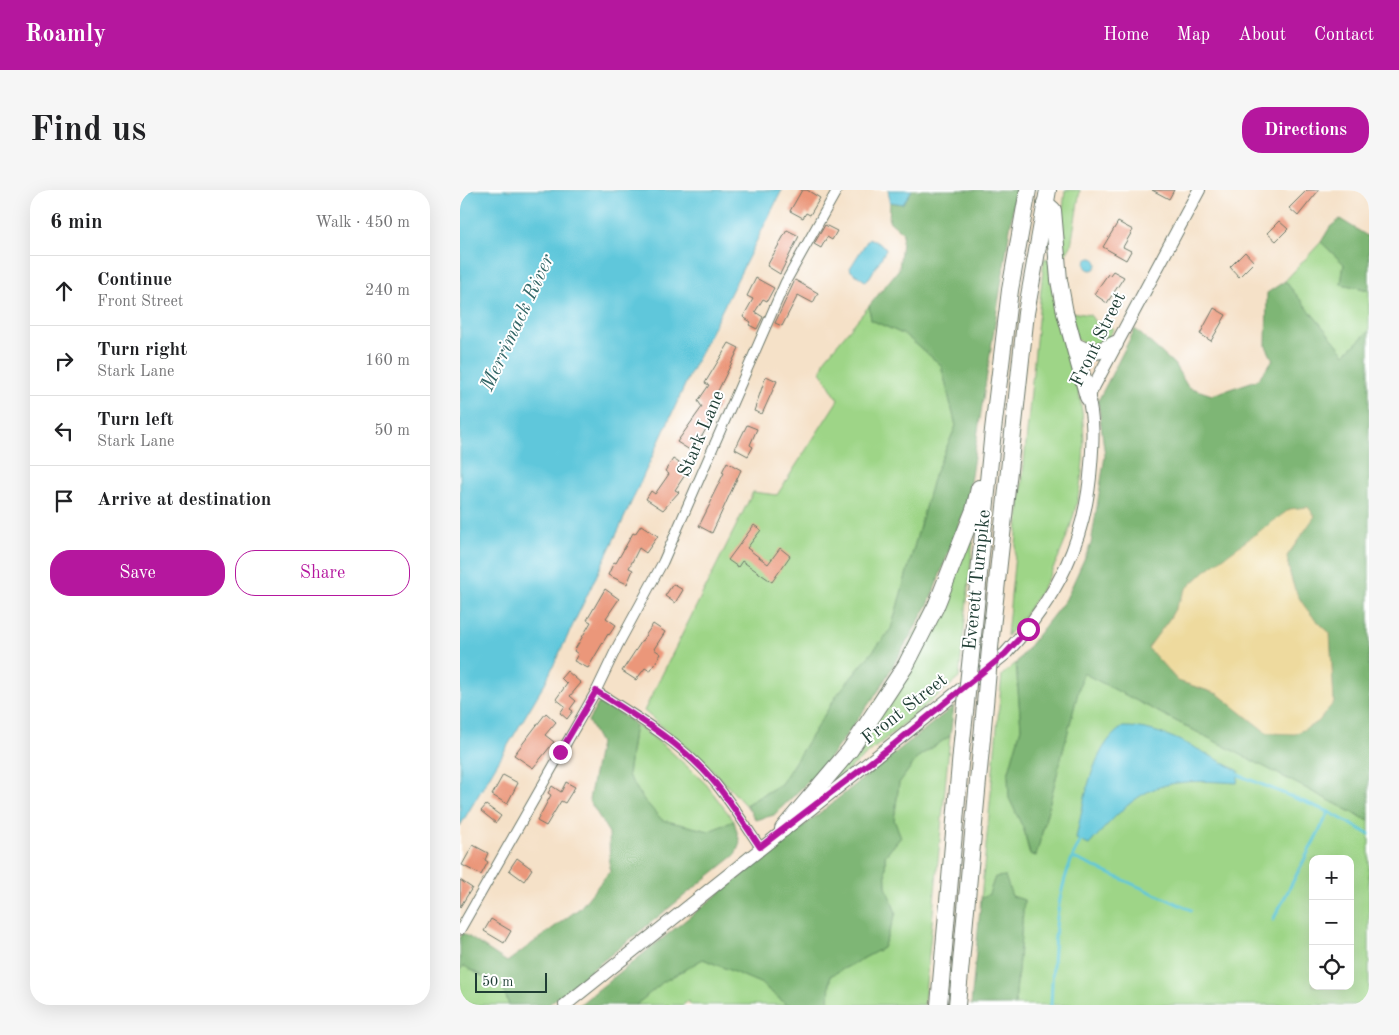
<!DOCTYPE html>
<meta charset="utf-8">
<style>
body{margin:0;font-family:"Old Standard TT",serif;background:#f6f6f6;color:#202124}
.controls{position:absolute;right:15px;bottom:15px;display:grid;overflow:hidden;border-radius:10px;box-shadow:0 5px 20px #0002}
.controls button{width:45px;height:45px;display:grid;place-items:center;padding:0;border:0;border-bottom:1px solid #e0e0e0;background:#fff;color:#202124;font:25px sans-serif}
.scale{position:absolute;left:15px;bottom:12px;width:72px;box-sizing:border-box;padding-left:5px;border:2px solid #1f3d34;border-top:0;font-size:14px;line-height:18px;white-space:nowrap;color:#1f3d34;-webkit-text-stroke:4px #fff;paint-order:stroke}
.stop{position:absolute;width:15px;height:15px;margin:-11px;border:4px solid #b5179e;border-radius:50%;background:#fff}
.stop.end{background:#b5179e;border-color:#fff;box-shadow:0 1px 5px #0008}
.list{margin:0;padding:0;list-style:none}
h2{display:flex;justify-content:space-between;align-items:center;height:65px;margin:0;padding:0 20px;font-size:21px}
h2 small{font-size:16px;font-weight:400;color:#757577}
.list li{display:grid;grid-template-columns:32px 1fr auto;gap:15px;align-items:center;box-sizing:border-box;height:70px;padding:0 20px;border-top:1px solid #e0e0e0}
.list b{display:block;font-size:19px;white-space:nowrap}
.list p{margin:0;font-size:16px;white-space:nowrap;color:#757577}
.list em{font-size:16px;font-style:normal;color:#757577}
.actions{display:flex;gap:10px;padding:15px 20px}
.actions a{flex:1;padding:11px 0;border:1px solid #b5179e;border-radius:20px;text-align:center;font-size:18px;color:#b5179e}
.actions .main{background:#b5179e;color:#fff}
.icon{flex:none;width:28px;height:28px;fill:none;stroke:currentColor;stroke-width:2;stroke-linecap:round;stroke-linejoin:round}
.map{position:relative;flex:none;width:909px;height:815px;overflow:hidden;border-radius:20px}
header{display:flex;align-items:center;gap:30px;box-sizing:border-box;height:70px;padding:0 25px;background:#b5179e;color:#fff}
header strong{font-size:24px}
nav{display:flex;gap:28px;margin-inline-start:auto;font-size:18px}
.intro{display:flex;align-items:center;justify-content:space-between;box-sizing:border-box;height:120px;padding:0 30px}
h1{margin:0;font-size:35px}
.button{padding:12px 22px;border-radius:20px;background:#b5179e;color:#fff;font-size:18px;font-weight:700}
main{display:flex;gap:30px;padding:0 30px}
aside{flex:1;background:#fff;border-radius:20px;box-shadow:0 5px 20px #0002}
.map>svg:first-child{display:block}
.green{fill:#9ed587;stroke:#5e895e;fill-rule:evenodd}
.forest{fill:#7eb674;stroke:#4e7a54;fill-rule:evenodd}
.sand{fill:#eeda9e;stroke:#868c69}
.water{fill:#5fc7db;stroke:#3f8288}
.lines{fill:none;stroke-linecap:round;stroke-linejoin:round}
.stream{stroke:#5fc7db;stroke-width:3}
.building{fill:#eb977a}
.street-casing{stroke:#6a7668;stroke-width:11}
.secondary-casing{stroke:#6a7668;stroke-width:14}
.highway-casing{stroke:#6a7668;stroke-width:18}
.street{stroke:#fff;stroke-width:9}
.secondary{stroke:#fff;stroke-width:12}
.highway{stroke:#fff;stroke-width:16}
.highway-bridge-casing{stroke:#6a7668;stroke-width:18;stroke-linecap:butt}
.highway-bridge{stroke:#fff;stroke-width:16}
.route{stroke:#b5179e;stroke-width:6}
.labels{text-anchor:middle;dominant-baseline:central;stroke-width:4;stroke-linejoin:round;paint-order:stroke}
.street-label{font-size:19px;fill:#1f3d34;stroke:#fff}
.water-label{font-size:20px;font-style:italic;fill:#326666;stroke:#fff}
</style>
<header>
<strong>Roamly</strong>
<nav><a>Home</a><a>Map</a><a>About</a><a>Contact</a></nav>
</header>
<div class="intro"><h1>Find us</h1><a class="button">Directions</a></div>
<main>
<aside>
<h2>6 min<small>Walk · 450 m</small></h2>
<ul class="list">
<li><svg class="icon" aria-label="ahead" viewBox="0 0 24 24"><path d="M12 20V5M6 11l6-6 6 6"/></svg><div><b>Continue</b><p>Front Street</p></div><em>240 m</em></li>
<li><svg class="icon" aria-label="right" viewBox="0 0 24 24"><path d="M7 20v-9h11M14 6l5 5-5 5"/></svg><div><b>Turn right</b><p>Stark Lane</p></div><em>160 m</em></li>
<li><svg class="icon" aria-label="left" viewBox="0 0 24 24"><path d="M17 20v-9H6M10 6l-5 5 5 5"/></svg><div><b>Turn left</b><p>Stark Lane</p></div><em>50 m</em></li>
<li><svg class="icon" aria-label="arrive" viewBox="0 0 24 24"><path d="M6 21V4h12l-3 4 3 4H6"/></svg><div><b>Arrive at destination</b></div></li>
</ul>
<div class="actions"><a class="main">Save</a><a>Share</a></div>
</aside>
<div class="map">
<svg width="909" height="815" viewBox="0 0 909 815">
<rect width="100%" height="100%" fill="#fff"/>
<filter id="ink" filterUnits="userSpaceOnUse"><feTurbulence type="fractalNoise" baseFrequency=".02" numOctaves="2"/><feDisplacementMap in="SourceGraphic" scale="10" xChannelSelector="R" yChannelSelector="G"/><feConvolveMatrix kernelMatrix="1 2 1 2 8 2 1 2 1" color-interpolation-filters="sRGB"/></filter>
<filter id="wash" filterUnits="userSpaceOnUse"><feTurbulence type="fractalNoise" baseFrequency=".0096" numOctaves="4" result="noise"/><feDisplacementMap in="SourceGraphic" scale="20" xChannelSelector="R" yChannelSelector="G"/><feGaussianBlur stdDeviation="1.12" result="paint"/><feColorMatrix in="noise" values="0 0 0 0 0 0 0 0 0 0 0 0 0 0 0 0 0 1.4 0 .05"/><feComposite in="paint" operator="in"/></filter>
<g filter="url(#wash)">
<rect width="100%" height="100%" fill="#f5e1c8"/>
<!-- green -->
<g class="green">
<polygon points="605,0 620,0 611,56 603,69 601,41"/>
<polygon points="861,52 884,74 881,94 909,100 909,141 885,164 825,91"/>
<path d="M589,68C591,82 591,96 594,110C600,143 615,175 620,208C635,294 604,383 547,446L584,69Z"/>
<polygon points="409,116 411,130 445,145 481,175 496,236 474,286 431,439 377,505 321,594 285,615 253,580 184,521 293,302 317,305 378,210 361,182 365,169"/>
<polygon points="611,122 630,125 639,137 654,138 646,153 624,155 616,147"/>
<polygon points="508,351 513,352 499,488 366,598"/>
<path d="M556,473L561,538L548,585L549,608L564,640L569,663L576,666L623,483L909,631V815H555L564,710L552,706L535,687L529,704L521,709L542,485ZM853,669H890V796H853Z"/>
<polygon points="175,534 207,558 246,594 274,631 249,641 202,630 184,610 168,585"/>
<polygon points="490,546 464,815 369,815 370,786 423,758 436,723 426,697 425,666 441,647 434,630 439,593 458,567"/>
<polygon points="243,769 300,793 327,815 231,815 228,811 223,815 176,815 203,792"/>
<polygon points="3,775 43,798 49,815 0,815 0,780"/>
</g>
<!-- forest -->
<g class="forest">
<polygon points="452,0 556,0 506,317 469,413 419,500 363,577 314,625 296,630 286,615 321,594 377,505 431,439 474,286 496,236 481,175 445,145 411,130 409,116 439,79 443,43 429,31 430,12 443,14"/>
<polygon points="880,29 909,47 909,100 881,94 884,74 861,52 870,37"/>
<path d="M825,91L885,164L909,141V631L623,483L576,666L570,664L564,640L549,608L548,585L561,538L556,473L606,409L631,354L645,266L638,211L675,139L714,174L728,197L752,205L797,190L813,170L806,156L807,103ZM854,326L827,366C832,403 842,419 870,443L874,512L807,543L758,504L718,491L688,458L710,428L726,399L745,381L777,359Z"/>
<polygon points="143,512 175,534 168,585 184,610 202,630 249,641 274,631 280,653 275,665 88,815 49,815 43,798 4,776 0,780 0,748 3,743 47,772 120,718 150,681 149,643 129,610 140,553 128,531 138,514"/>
<polygon points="494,516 490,546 458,567 439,593 434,630 441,647 425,666 426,697 436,723 423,758 370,786 369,815 327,815 300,793 243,769 203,792 176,815 119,815"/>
<polygon points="545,686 552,706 564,710 555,815 511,815 521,709 529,704 535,687"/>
</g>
<!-- sand -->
<path class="sand" d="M848,317L855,326L827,366C831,402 843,419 870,443L874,512L858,532L835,544L807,543L758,504L718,491L688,458L710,428L726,399L745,381L830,319Z"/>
<!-- water -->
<g class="water">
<polygon points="0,0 322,0 230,184 160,337 85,493 0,636"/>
<polygon points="428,0 452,0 443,14 430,12"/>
<polygon points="409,48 425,57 426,60 408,90 405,91 391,81 390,78"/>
<circle cx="631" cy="74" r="6"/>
<path d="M663,537C704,536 743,563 779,581L777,593C697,587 681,596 629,655L616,649C623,615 632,555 663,537Z"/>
</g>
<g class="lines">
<!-- stream -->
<g class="stream">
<polyline points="776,584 869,622 909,644"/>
<polyline points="614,668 731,720"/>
<polyline points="813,730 869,622"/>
<path d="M591,815C594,759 593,698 622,648"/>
</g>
</g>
<g id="blocks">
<!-- building -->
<g class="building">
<polygon points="342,0 347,0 360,8 350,25 346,23 343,28 330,21"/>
<polygon points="692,0 714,0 709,9"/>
<polygon points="847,0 859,0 838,26 829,18"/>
<polygon points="819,31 828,39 816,51 807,43"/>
<polygon points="658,32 673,40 663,57 671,61 666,70 643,57"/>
<polygon points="365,35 377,41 372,50 367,47 361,58 354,54"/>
<polygon points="327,40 339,46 320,84 307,76"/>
<polygon points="785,62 794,72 779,87 770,77"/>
<polygon points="653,81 664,87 647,113 634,104 648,84 650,85"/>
<polygon points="296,88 314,98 307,111 303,109 295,122 303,127 297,139 289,135 291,132 283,127 293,109 287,106"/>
<polygon points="335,90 358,103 353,113 338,105 322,136 315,133"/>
<polygon points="754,118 766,125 751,151 740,144"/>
<polygon points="269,153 279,158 254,209 260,214 233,262 217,252 242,217 238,211 249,195 245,193"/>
<polygon points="306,186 317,191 302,224 294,221"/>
<polygon points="287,235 297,239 290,255 293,257 288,266 275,259"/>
<polygon points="213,269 229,279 215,300 219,302 203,320 186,309 191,301 195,304 209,284 205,281"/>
<polygon points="267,272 281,280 252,343 239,336 252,310 251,309 264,283 262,282"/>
<polygon points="181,335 198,346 186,363 179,358 169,378 173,380 167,394 148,385 154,372 156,373 173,343 175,344"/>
<polygon points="294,335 301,340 287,358 308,374 320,358 330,366 312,392 282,371 278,377 268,370"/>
<polygon points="213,394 223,400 215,413 205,406"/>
<polygon points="145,399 159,409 146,428 156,435 149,445 148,444 128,478 114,471 118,464 114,461 131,432 127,430"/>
<polygon points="193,434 205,442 194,459 201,464 190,481 185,478 176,490 162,481"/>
<polygon points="107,481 121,493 110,506 116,511 110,519 113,521 107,529 100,523 105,516 96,509 107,494 101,488"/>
<polygon points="86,523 96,532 85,545 94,552 73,578 54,565"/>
<polygon points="43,585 58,593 47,614 32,605"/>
<polygon points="106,592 115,597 105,613 101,611 86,636 77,631 91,605 88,603 92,596 101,602"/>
<polygon points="26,615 41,626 36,633 21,621"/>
<polygon points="13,655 28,663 25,670 28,672 21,685 2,675"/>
<polygon points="57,668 72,679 64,691 49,680"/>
<polygon points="0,690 12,698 0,717"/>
<polygon points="31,729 51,741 44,753 24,741"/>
</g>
</g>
</g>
<g filter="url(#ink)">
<use href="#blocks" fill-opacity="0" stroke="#6a7668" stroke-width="1"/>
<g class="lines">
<defs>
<g id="street">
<path d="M136,501C179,528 224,555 256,594C272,614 286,636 300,657"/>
<polyline points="0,740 136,501 158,455 203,372 325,93 377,0"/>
</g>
<path id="secondary" d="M105,815L545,464C597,408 626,351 631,275C633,251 634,230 628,207L739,0"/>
<g id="highway">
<polyline points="585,13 593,20 599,90 605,123 628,207"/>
<path d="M614,155C629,165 640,162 655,154"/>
<polyline points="531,447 566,123 588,0"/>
<polyline points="512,456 533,240 550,100 568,0"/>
<polyline points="323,639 390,560 446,475 476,416 514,320 519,298"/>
<polyline points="479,815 502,551"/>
<polyline points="497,815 522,548"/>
</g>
</defs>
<!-- street casing -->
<use href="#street" class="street-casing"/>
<!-- secondary casing -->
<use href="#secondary" class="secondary-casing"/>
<!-- highway casing -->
<use href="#highway" class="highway-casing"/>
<!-- street -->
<use href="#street" class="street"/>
<!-- secondary -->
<use href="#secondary" class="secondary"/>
<!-- highway -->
<use href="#highway" class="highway"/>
<defs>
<g id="highway-bridge">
<polyline points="522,548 531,447"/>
<polyline points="502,551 512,456"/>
</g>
</defs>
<!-- highway-bridge casing -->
<use href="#highway-bridge" class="highway-bridge-casing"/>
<!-- highway-bridge -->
<use href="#highway-bridge" class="highway-bridge"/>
</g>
</g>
<g class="lines" filter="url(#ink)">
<!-- route -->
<path class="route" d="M100,562L136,501C179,528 224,555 256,594C272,614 286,636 300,657L433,555L545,464L568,439"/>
</g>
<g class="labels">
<!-- street labels -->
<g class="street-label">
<text transform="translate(639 150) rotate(-64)">Front Street</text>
<text transform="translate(242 244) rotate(-67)">Stark Lane</text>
<text transform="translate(518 390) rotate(-84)">Everett Turnpike</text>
<text transform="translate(445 520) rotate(-38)">Front Street</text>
</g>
<!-- water labels -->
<g class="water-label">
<text transform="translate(58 133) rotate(-65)">Merrimack River</text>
</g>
</g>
</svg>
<div class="controls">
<button>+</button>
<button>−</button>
<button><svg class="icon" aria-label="locate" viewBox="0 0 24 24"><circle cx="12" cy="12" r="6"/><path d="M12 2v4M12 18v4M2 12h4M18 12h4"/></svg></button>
</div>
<div class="scale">50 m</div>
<div class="stop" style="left:568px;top:439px"></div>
<div class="stop end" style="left:100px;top:562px"></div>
</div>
</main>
